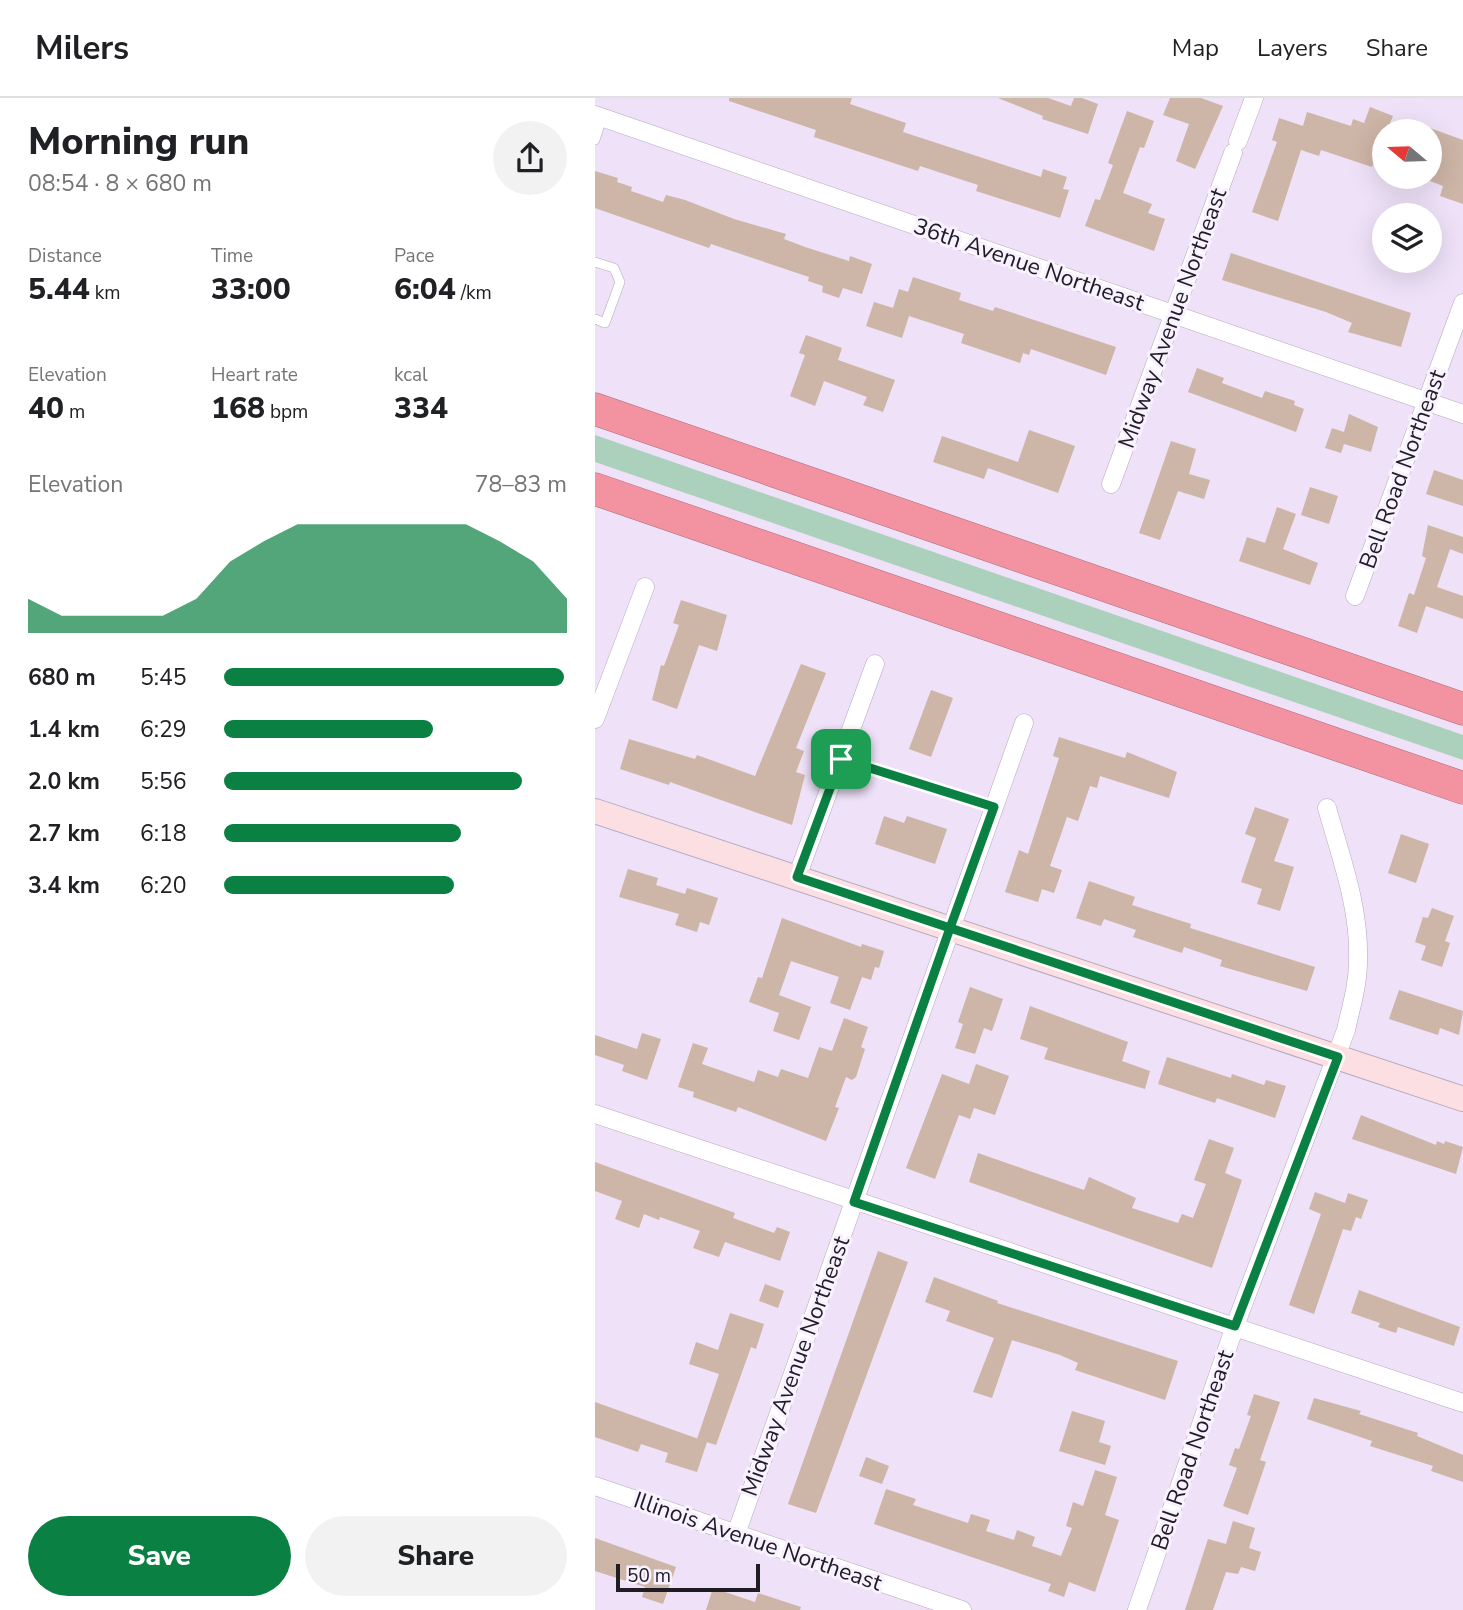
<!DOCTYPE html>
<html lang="en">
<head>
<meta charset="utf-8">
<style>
  :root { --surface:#fff; --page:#f2f2f2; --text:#202124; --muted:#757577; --line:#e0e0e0; --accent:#0b8043 }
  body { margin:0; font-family:"Nunito Sans",sans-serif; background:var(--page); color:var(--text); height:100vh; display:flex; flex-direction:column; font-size:26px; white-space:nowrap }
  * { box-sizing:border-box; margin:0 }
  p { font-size:23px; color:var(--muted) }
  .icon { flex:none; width:38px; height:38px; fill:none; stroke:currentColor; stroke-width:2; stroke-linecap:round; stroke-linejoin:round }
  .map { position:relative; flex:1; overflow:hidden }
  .drawer { display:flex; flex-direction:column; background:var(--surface); width:595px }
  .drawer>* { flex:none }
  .needle { width:46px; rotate:289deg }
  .buttons { position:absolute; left:777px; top:21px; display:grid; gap:14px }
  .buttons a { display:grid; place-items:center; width:70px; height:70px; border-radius:50%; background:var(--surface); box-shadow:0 7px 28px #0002; font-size:35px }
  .scale { position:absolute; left:21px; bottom:18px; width:144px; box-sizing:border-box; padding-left:7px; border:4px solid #201c24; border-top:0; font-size:19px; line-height:24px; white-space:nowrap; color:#201c24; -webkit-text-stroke:5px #f8f1ff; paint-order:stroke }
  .pin { position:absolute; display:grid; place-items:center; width:60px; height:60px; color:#fff; margin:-30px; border-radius:14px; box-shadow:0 4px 10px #0006 }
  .round { display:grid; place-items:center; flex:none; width:74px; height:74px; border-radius:37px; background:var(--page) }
  .summary { display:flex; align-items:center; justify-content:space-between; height:119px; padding:0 28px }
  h1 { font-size:38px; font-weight:800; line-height:52px }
  .figures { display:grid; grid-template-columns:repeat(3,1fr); gap:10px; height:119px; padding:7px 28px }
  .figures div { display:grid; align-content:center }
  .figures b { font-size:30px; font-weight:800 }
  .figures small { font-size:19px; font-weight:400 }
  .figures p { font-size:19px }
  .chart { height:196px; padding:14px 28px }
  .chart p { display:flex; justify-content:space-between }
  .chart svg { width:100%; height:126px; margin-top:7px; fill:var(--accent); opacity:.7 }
  .cta { display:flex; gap:14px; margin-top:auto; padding:14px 28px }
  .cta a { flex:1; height:80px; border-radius:42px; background:var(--accent); color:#fff; font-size:28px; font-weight:800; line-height:80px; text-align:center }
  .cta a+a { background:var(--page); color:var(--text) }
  ul { padding:0 28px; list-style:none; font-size:23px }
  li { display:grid; grid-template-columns:112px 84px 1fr; align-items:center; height:52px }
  li i { height:18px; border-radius:9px; background:var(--accent) }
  header { display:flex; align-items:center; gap:42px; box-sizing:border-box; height:98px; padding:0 35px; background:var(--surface); border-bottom:2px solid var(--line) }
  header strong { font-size:33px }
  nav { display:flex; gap:38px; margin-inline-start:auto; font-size:24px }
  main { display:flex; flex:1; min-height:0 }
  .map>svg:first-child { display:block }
  .green { fill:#abd1bc }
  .building { fill:#cdb5a7 }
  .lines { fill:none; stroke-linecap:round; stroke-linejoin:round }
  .lane-casing { stroke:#b4a8be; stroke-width:10 }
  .street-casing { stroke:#b4a8be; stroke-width:19 }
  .secondary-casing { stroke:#b4a8be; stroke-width:26 }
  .highway-casing { stroke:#a96976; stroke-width:33 }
  .lane { stroke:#fff; stroke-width:9 }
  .street { stroke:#fff; stroke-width:18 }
  .secondary { stroke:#fbdfe3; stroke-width:24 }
  .highway { stroke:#f393a2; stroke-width:32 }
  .route-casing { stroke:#fff; stroke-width:14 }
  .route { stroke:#0b8043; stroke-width:9 }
  .labels { text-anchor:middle; stroke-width:6; stroke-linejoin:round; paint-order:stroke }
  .street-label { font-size:23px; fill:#201c24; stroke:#f8f1ff }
</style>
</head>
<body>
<header>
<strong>Milers</strong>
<nav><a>Map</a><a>Layers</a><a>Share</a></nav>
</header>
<main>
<section class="drawer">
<div class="summary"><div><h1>Morning run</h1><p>08:54 · 8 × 680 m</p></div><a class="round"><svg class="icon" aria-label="share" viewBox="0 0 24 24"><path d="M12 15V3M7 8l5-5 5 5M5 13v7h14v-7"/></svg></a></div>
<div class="figures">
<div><p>Distance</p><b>5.44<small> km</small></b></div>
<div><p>Time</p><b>33:00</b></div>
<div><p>Pace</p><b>6:04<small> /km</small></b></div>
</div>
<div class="figures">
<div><p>Elevation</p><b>40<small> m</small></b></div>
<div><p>Heart rate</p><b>168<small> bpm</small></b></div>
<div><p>kcal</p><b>334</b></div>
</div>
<div class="chart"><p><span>Elevation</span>78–83 m</p>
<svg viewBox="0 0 160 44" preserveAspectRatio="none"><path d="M0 44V32L10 38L20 38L30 38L40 38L50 32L60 19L70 12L80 6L90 6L100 6L110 6L120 6L130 6L140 12L150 19L160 32V44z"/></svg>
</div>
<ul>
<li><b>680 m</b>5:45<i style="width:99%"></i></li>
<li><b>1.4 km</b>6:29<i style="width:61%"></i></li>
<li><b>2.0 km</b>5:56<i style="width:87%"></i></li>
<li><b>2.7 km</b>6:18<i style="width:69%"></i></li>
<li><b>3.4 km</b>6:20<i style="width:67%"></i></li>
</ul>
<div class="cta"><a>Save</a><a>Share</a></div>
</section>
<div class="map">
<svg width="868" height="1512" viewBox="0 0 868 1512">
  <rect width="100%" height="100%" fill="#eee1f8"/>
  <!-- green -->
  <path class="green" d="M0,337L868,637V662L0,364Z"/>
  <!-- building -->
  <path class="building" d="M134,0H257L255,6L311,25L308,34L446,79L448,71L472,79L468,91L474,92L465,120L381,93L383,87L325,68L323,73L219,39L221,32L134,3Z
    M403,0H453L476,8L479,0H487L503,6L493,36L447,21L448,18Z
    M575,0H606L628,8L600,71L581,63L594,26L568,17Z
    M775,9L798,18L777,69L726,52L724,58L706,52L683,123L657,114L682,44L677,42L684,20L708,28L712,14L756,28L758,21L769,25Z
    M532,13L559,23L549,50L545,49L528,95L557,106L553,115L570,121L559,153L490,128L500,101L505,102L518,67L513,65Z
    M835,30L868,42V106L845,98L848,88L835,83Z
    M0,73L23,80L22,84L37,89L36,93L68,104L71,97L90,102L139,121L191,136L189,141L210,149L254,163L255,158L277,166L267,196L248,190L244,200L227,194L228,188L213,183L214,179L116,146L114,150L0,110Z
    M636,155L816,215L806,249L753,234L757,225L731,214L627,182Z
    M318,179L366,195L364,202L398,213L400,209L521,249L511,277L436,251L434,257L428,255L425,265L366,245L369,236L314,218L307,240L271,228L279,204L298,210L304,191L313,194Z
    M211,237L247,250L243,262L300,282L288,314L268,307L272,299L229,283L220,308L195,298L210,257L204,255Z
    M602,270L629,280L627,285L667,300L670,293L700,303L699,307L709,311L701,334L593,294Z
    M754,316L783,329L776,354L749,346L746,355L730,350L737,330L749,334Z
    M434,332L480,348L463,395L393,370L389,381L338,364L347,338L423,364Z
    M576,343L601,351L594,376L615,382L609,401L583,393L565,442L544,435Z
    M839,372L868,382V408L831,396Z
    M715,389L743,398L734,426L706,417Z
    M682,409L701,416L688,451L723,465L715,487L644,463L652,439L670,445Z
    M833,427L868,439V456L855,451L842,489L868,498V521L831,508L822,535L803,528L814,495L819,497L831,460L827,458Z
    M86,502L132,517L122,553L104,547L82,611L57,602L66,567L69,568L84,527L78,525Z
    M206,566L231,575L201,650L209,653L201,674L210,677L197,727L75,684L74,687L25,671L34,641L100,661L102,657L160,678Z
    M336,592L358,600L336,659L314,651Z
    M464,639L530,660L532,654L582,674L574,700L505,678L502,690L495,688L483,723L472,719L455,768L467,772L459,795L447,791L443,804L410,794L424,752L433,756L464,660L458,658Z
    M660,709L694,721L679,763L699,769L685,813L662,806L667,791L646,784L661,740L650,736Z
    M289,718L309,725L312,718L352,731L340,766L280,746Z
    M806,736L834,746L821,785L793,775Z
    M33,771L63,780L61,787L90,796L92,790L123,800L114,827L105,824L102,834L80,827L84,816L24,799Z
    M494,783L540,799L537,807L596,826L595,830L720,869L712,893L625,868L627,862L589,849L587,855L538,839L541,832L509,821L506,828L481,820Z
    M837,810L859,818L850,843L855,845L847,869L826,862L831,848L820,844L828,819L833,820Z
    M187,820L266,849L267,846L289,853L284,870L280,869L276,882L267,879L255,912L235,905L244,879L196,863L184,897L216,909L204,942L178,933L184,915L154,904L163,879L167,880Z
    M375,889L408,901L397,933L389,930L380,956L360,950L368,926L363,924Z
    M804,892L868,913L864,937L845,930L843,937L794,921Z
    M435,908L533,944L527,963L555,973L550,991L449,961L453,950L425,941Z
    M249,920L273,929L266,949L270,951L261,979L257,982L251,979L240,1009L244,1010L231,1043L143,1009L141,1014L98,999L99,994L83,989L98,945L113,950L107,966L159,984L163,972L183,979L186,971L213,980L224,949L237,953Z
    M47,935L66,941L52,982L27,973L29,967L0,957V937L42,951Z
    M572,959L636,980L637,976L669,987L671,982L691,988L680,1020L622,1000L620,1005L563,986Z
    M381,966L414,978L400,1017L379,1010L375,1021L364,1017L340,1081L311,1070L347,976L374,986Z
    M766,1017L841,1047L842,1043L849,1046L850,1043L868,1049L861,1076L757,1041Z
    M614,1041L639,1050L630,1075L647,1082L617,1170L374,1084L383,1055L489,1092L494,1079L541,1100L537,1110L583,1125L587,1116L598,1120L611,1086L599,1082Z
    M0,1064L140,1115L138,1120L179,1135L182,1129L195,1134L185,1163L130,1144L124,1159L98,1150L105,1133L65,1119L64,1122L49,1116L44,1130L20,1121L27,1103L0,1093Z
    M720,1094L750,1105L753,1095L773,1102L766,1121L761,1119L756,1133L748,1131L719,1216L694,1207L726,1116L714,1111Z
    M283,1153L313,1164L221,1415L193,1406Z
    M339,1179L403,1203L402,1205L583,1263L570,1302L480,1272L483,1265L465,1257L417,1242L397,1300L378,1294L399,1240L351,1223L355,1213L330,1204Z
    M170,1186L189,1193L183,1210L164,1203Z
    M764,1192L865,1229L859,1248L803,1229L801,1235L783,1229L785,1225L756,1215Z
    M135,1215L169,1226L161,1251L156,1249L121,1347L102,1341L124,1276L94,1266L101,1244L123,1252Z
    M659,1296L685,1304L665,1362L671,1364L653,1417L628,1408L642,1370L634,1367L640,1350L644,1351L656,1318L652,1317Z
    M719,1300L766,1313L764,1316L823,1335L822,1338L868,1357V1384L836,1373L838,1368L775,1348L777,1343L712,1321Z
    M0,1304L112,1344L102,1374L70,1364L73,1355L46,1346L43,1354L0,1339Z
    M477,1313L510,1323L504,1344L516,1348L510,1367L464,1353Z
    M271,1359L294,1368L287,1386L264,1378Z
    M500,1372L522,1379L510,1417L524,1422L500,1494L474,1484L469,1499L453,1493L456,1486L279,1426L291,1391L321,1401L318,1407L373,1425L376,1416L395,1422L391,1433L419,1442L422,1432L440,1439L437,1448L466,1458L477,1430L471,1428L478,1404L488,1408Z
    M638,1423L660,1430L654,1450L666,1454L660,1473L646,1469L643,1476L631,1474L618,1512H590L613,1441L631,1446Z
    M0,1440L81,1469L68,1506L47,1499L50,1489L0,1473Z
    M118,1490L160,1504L163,1495L206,1509L205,1512H111Z"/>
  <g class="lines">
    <!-- lane casing -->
    <g class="lane-casing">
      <path id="lane" d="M0,42L7,20
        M0,164L19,170L25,184L10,225L0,221
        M246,661L399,709"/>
    </g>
    <!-- street casing -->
    <g class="street-casing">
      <path id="street" d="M0,17L868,316
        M643,43L659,0
        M516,386L638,55
        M760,498L868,205
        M0,621L50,489
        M202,779L280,566
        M0,1016L868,1305
        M0,1388L367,1512
        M141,1436L429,625
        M542,1512L640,1228L751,932C756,909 763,887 763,863C765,810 746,760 732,710"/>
    </g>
    <!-- secondary casing -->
    <g class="secondary-casing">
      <path id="secondary" d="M0,713L868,1001"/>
    </g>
    <!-- highway casing -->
    <g class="highway-casing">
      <path id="highway" d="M0,311L868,611
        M0,391L868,690"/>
    </g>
    <!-- lane -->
    <use href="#lane" class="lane"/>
    <!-- street -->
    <use href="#street" class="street"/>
    <!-- secondary -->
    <use href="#secondary" class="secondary"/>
    <!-- highway -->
    <use href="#highway" class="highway"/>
  </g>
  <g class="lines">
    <!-- route casing -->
    <g class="route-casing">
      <path id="route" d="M246,661L202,779L355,830L259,1104L640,1228L743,959L355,830L399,709L246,661"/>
    </g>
    <!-- route -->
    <use href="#route" class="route"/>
  </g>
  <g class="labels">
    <!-- street labels -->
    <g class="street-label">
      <text transform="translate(434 166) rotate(19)" y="8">36th Avenue Northeast</text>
      <text transform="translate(577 220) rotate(-70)" y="8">Midway Avenue Northeast</text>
      <text transform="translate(807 371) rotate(-70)" y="8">Bell Road Northeast</text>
      <text transform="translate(200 1268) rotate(-70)" y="8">Midway Avenue Northeast</text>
      <text transform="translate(597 1352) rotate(-71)" y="8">Bell Road Northeast</text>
      <text transform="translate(163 1443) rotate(19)" y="8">Illinois Avenue Northeast</text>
    </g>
  </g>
</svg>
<div class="buttons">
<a><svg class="needle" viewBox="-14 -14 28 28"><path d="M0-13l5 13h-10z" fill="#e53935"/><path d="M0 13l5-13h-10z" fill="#757577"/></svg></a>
<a><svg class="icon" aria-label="layers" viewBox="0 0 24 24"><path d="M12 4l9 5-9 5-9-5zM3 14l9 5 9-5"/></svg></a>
</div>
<div class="scale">50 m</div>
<div class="pin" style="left:246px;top:661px;background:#1e9e55"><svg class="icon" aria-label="arrive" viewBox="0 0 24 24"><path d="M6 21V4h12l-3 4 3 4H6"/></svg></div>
</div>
</main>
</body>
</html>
